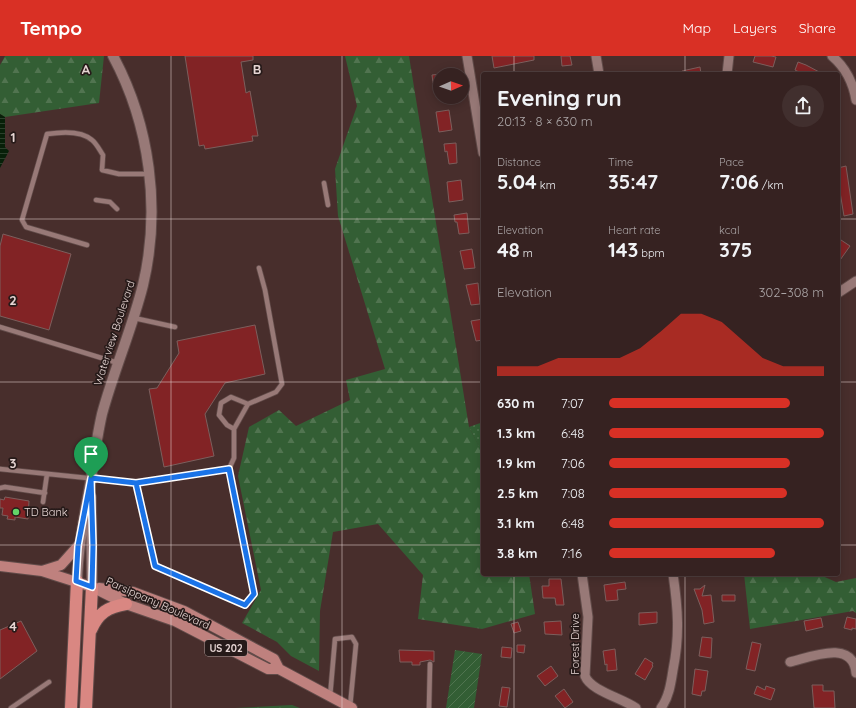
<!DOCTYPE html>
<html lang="en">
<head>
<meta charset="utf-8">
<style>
  :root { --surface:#362221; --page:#412f2e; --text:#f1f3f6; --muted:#aaa4a5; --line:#503f3f; --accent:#d93025 }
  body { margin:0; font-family:Quicksand,sans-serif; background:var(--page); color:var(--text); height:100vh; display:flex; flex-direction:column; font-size:15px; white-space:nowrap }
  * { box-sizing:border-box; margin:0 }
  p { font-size:13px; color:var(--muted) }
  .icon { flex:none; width:22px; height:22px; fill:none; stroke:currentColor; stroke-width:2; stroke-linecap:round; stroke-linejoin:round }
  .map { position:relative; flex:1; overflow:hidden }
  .side { position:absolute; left:481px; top:16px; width:359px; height:504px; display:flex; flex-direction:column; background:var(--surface); border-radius:4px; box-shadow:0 2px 10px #0003,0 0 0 1px var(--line) }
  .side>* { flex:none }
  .needle { width:26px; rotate:88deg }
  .buttons { position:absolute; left:433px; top:12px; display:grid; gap:8px }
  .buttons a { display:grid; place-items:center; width:36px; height:36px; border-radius:50%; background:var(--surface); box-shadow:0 2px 10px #0003,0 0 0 1px var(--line); font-size:20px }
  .pin { position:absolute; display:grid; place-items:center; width:34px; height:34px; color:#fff; margin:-41px -17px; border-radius:50% 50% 50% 0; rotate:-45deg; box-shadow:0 0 4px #0007 }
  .pin .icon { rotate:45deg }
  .round { display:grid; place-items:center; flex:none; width:42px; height:42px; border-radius:21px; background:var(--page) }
  .head { display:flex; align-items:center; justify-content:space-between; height:68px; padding:0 16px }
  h1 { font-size:22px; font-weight:800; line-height:30px }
  .metrics { display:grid; grid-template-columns:repeat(3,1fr); gap:6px; height:68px; padding:4px 16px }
  .metrics div { display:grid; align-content:center }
  .metrics b { font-size:20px; font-weight:800 }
  .metrics small { font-size:11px; font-weight:400 }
  .metrics p { font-size:11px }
  .chart { height:112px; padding:8px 16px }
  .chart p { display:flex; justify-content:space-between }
  .chart svg { width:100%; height:72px; margin-top:4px; fill:var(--accent); opacity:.7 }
  ul { padding:0 16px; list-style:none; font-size:13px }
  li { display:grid; grid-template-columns:64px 48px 1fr; align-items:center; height:30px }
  li i { height:10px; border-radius:5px; background:var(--accent) }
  header { display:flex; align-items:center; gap:24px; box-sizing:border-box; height:56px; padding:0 20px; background:var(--accent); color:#fff }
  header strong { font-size:19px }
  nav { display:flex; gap:22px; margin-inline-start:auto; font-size:14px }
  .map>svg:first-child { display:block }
  .grass { fill:url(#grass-dots) }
  .forest { fill:url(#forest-firs) }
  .garden { fill:url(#garden-furrows) }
  .water { fill:url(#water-rules) }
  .building { fill:#822325; stroke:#7c5f5d }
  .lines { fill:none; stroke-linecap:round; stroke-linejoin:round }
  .service-casing { stroke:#614b49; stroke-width:6 }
  .minor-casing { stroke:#614b49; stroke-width:11 }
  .tertiary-casing { stroke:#614b49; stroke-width:12 }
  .primary-casing { stroke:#614b49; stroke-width:12 }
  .motorway-casing { stroke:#614b49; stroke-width:14 }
  .service { stroke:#987977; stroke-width:4.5 }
  .minor { stroke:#987977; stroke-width:9 }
  .tertiary { stroke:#987977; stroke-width:10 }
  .primary { stroke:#bf817e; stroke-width:10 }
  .motorway { stroke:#d98782; stroke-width:12 }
  .route-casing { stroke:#fff; stroke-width:8 }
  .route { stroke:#1a73e8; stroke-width:5 }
  .grid { fill:none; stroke:#e6d5d3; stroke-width:1; stroke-opacity:0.55 }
  .poi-dot { fill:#63d468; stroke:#261a19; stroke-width:1.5 }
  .labels { text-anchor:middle; stroke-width:3.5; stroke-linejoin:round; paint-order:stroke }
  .shield { fill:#261a19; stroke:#ac9d9b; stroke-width:1 }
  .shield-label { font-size:10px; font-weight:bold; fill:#e6d5d3 }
  .street-label { font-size:11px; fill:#e6d5d3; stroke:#261a19 }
  .poi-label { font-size:11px; fill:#e6d5d3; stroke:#261a19; text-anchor:start }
  .grid-label { font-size:13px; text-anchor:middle; font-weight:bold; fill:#e6d5d3; stroke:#261a19; stroke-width:3.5; stroke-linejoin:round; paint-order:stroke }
</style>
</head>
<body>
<header>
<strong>Tempo</strong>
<nav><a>Map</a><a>Layers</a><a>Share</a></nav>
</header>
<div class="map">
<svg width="856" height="652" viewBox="0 0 856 652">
  <defs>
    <pattern id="grass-dots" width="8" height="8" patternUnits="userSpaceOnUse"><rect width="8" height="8" fill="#335e34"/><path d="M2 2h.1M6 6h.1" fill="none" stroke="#517450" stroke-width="1.8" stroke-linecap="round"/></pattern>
    <pattern id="forest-firs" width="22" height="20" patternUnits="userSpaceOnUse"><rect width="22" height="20" fill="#335e34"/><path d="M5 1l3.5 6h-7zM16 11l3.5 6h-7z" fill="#517450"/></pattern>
    <pattern id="garden-furrows" width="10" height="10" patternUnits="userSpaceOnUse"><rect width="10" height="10" fill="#335e34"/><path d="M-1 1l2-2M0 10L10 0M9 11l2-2" fill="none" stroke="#517450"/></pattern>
    <pattern id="water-rules" width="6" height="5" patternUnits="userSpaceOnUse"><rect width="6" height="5" fill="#082009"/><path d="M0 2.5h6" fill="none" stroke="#2c402c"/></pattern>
  </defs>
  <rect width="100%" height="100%" fill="#482e2c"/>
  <!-- grass -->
  <path class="grass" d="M483,366V399L469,371Z"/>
  <!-- forest -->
  <path class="forest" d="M5,0H104L99,47L5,61L0,58V9Z
    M345,0H409L469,371L483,398V518H529L535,558L482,573L418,563L423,519L378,468L333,476L320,555L319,615L291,600L277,586L242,567L261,534L238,420L249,371L279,354L296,370L350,344L346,324L385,313L338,160L335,113L357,50Z
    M744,518H818L836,526L856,522V557L853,555L750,573Z
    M292,649L300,652H235Z"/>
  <!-- garden -->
  <path class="garden" d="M455,594L482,598L474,652H446Z"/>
  <!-- water -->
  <path class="water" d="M0,58L5,61V91L9,95L0,112Z"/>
  <!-- building -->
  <path class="building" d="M185,0H253V4L241,6L246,37L250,35L258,80H252L253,85L205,93L204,89L199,90Z
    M492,0H534V4L494,12Z
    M561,0H570L572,9L562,10Z
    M755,0H771L776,1L773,11L753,6Z
    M798,6L806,9L823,18H803L795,14Z
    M700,11L701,18H682V15Z
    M440,18V26L433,27L432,19Z
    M449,54L452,74L439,76L436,56Z
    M456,87L457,107L449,108L447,95L445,96L444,88Z
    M846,110L853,158L844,160L838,124V112Z
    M461,124L463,144L449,146L447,126Z
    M467,157L469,177L459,178L457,166H455L454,159Z
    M3,178L71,198L49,274L0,260V190Z
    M838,182L850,190L838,207Z
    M472,193L475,212L464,213L460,195Z
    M478,227L480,248L471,249L466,229Z
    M483,263V284L476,285L471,265Z
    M255,269L265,318L225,327L205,358L214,400L164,411L149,333L157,332L179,297L177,285Z
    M5,441L29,445L28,463L15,461V464L7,463L8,460L2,459L3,452H0V443L4,444Z
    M549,523H561L564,549H556L555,542H543L542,530H549Z
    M625,526L626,533L617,534L618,544L606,545L604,529Z
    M705,529L702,540L711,539L714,566L704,568L702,554L694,533H700Z
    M722,539H735V545H722Z
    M657,556V567L639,569V557Z
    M847,561L856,563V573L852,572V574L844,572Z
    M821,562L823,571L806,575L804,565Z
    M21,565L37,595L0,623V574Z
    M561,565L562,579L545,578L544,566Z
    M518,566L521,575L514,577L511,568Z
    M702,581L712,582L711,602L699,600Z
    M752,586L761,588L755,615L746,613Z
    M517,589H525L524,597L517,596Z
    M502,591L512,592L511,602L501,601Z
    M615,593L617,614L607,615V608L605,609L603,595Z
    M399,594L434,595V606L430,604L420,606V609H412V606H400Z
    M645,602L653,607L652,609L653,610L645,624L635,618Z
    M551,610L558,620L545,630L537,620Z
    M695,613L708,615L705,635H702L701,640L692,638Z
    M812,629H823V635H834L835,652H814Z
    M757,630L765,634L766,630L775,633L771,644L754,638Z
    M502,631L510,632L507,651L499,650Z
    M564,633L573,646L565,652L555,640Z"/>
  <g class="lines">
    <!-- service casing -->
    <g class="service-casing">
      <path id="service" d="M324,127L328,149
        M96,144L110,146L117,153
        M87,189L26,171L22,164L47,78C60,76 81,74 92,84C97,88 100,95 103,99L102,114L119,118H149
        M134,262L175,271
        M0,271L118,307
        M234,373L227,369L219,359L221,347L231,341L248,348
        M0,413L136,427L229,413L254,538L245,549L155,510L136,427
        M229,413L234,402V373L248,348L276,336L282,328L265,234L259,212
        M0,432L5,431L45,437
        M43,446L47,418
        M330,641L335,583L352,581L356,588L350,651
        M11,652L49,626
        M429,652L430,608"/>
    </g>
    <!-- minor casing -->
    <g class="minor-casing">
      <path id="minor" d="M467,0L483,97
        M596,0L599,18
        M832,0C846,12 853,26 856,44
        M727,18L729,0
        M838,237L856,225
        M582,518L588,561L585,620C591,635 622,642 636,652
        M790,606C811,601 853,583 856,617
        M661,652C669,641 671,627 673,614C680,579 678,553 673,518"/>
    </g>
    <!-- tertiary casing -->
    <g class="tertiary-casing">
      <path id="tertiary" d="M91,441L92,531
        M77,525C78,490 85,458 91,423C94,402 97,380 102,358C114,314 132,273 143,229C161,153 150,69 113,0"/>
    </g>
    <!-- primary casing -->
    <g class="primary-casing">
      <path id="primary" d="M0,510L42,515L92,531L126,548L175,565L268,613H279L352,652
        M42,515L61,509L78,490
        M99,532L133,536L184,555L274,603L279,613"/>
    </g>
    <!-- motorway casing -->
    <g class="motorway-casing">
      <path id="motorway" d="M91,574C98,557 108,551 126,548
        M71,652L77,525
        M86,652L92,531"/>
    </g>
    <!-- service -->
    <use href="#service" class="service"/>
    <!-- minor -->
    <use href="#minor" class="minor"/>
    <!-- tertiary -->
    <use href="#tertiary" class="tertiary"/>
    <!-- primary -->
    <use href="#primary" class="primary"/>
    <!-- motorway -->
    <use href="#motorway" class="motorway"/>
  </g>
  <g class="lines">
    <!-- route casing -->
    <g class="route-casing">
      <path id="route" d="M91,422L78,490L76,525L92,531L93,490L91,422L136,427L229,413L254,538L245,549L155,510L136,427L91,422"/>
    </g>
    <!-- route -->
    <use href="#route" class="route"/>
  </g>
  <!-- grid -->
  <path class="grid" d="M171,0V652M342,0V652M514,0V18M685,0V18M0,163H483M838,163H856M0,326H483M838,326H856M0,489H483M838,489H856M514,518V652M685,518V652"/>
  <!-- markers -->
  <circle class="poi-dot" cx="16" cy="456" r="4"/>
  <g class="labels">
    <!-- shield labels -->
    <rect class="shield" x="205" y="584" width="42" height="16" rx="3"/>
    <g class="shield-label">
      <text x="226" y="596">US 202</text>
    </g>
    <!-- street labels -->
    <g class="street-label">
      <text transform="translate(114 277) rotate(-72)" y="4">Waterview Boulevard</text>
      <text transform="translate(158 547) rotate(24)" y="4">Parsippany Boulevard</text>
      <text transform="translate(575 588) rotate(-90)" y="4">Forest Drive</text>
    </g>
    <!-- poi labels -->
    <g class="poi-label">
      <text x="24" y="460">TD Bank</text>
    </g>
  </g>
  <g class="grid-label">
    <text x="86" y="18">A</text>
    <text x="257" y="18">B</text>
    <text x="13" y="86">1</text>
    <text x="13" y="249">2</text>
    <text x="13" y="412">3</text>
    <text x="13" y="575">4</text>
  </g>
</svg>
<div class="buttons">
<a><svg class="needle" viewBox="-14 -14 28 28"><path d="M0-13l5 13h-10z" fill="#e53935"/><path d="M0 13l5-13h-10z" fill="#aaa4a5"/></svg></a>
</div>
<div class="pin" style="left:91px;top:422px;background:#1e9e55"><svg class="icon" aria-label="arrive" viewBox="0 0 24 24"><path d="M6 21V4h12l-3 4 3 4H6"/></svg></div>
<section class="side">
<div class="head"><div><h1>Evening run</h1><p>20:13 · 8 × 630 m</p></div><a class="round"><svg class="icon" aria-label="share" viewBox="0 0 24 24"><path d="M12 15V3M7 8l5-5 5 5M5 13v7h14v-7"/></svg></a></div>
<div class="metrics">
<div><p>Distance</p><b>5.04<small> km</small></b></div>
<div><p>Time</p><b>35:47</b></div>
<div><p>Pace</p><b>7:06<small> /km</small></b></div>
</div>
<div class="metrics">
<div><p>Elevation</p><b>48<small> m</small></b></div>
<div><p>Heart rate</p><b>143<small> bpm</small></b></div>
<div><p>kcal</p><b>375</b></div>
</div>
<div class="chart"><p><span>Elevation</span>302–308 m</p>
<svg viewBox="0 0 160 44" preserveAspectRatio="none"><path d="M0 44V38L10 38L20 38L30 33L40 33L50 33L60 33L70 27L80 17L90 6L100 6L110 11L120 22L130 33L140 38L150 38L160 38V44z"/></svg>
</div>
<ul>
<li><b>630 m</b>7:07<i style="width:84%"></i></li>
<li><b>1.3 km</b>6:48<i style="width:100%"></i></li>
<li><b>1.9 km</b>7:06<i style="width:84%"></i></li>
<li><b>2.5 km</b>7:08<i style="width:83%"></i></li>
<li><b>3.1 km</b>6:48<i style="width:100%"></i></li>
<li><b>3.8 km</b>7:16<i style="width:77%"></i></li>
</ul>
</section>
</div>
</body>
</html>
